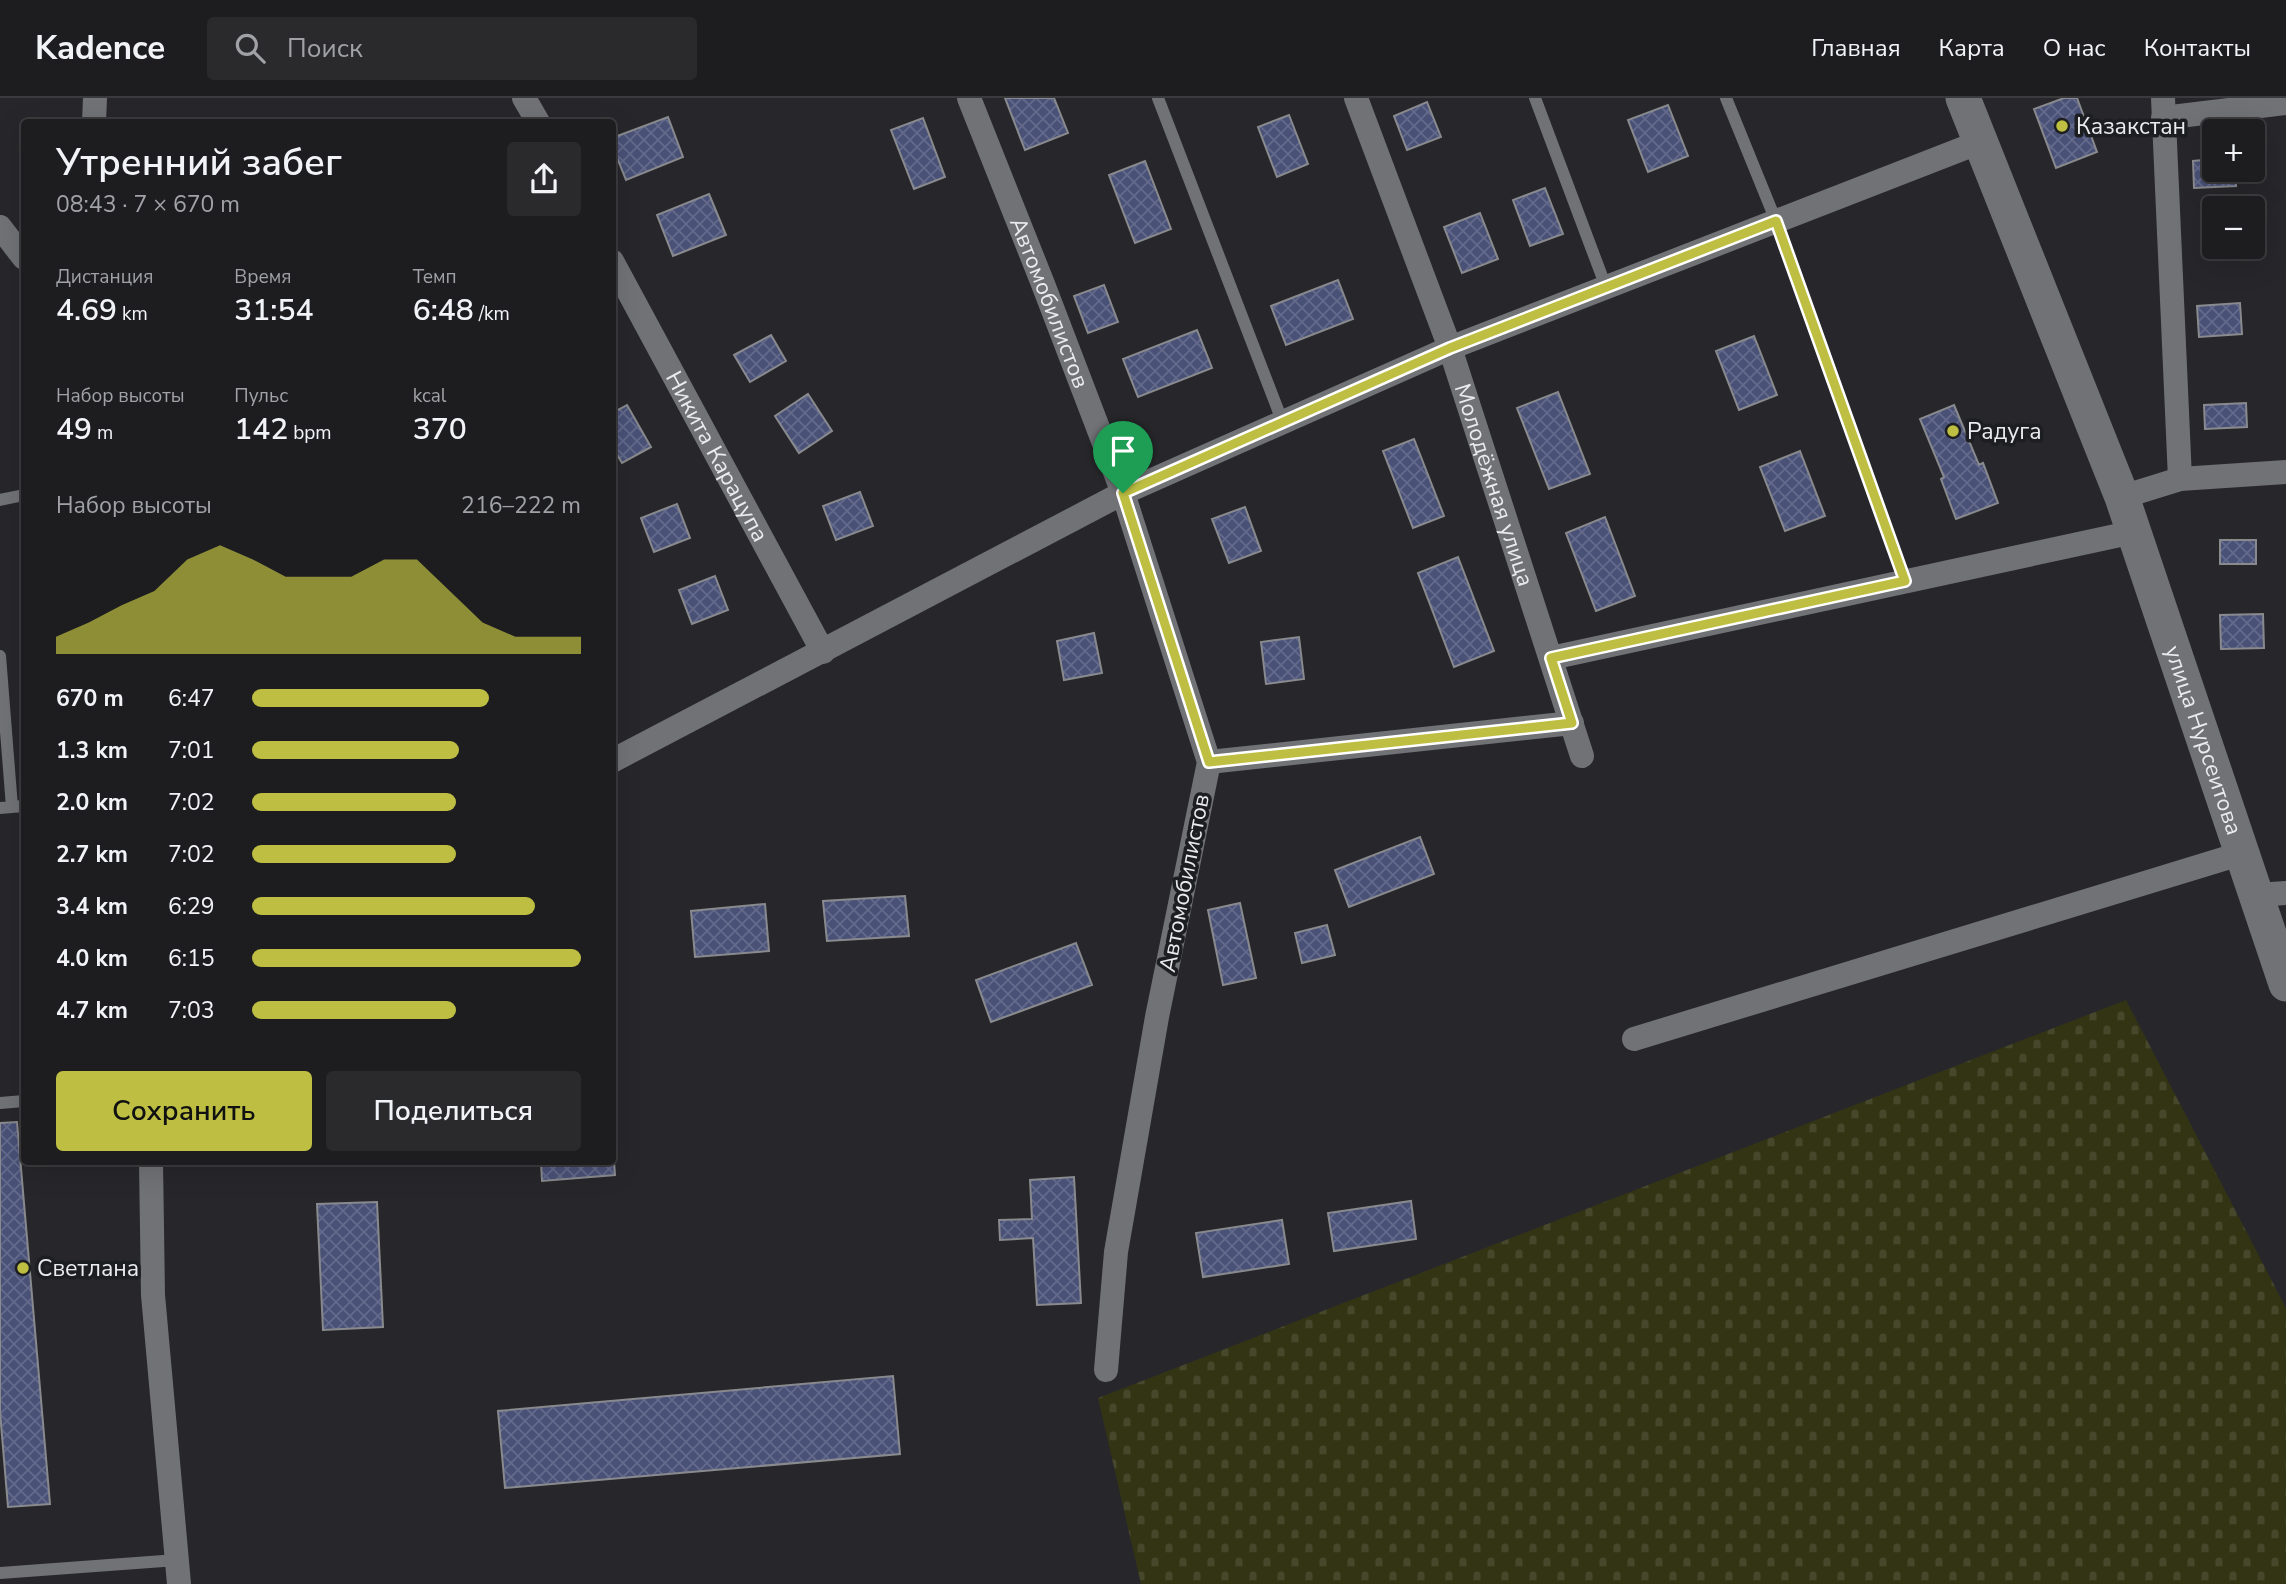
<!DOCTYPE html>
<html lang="ru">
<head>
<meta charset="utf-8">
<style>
  :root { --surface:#1d1d20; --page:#2a2a2d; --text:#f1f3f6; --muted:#a0a2a5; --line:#3b3b3e; --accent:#bebf42 }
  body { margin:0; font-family:"Nunito Sans",sans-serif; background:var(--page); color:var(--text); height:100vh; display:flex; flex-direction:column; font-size:26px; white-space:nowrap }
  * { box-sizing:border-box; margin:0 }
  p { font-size:23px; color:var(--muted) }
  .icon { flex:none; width:38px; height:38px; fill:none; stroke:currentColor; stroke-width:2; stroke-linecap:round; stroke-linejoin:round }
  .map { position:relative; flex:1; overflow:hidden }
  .side { position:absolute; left:21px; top:21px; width:595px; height:1046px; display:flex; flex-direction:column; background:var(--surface); border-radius:7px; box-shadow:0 7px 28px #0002,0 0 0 2px var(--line) }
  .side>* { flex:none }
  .fabs { position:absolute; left:2202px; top:21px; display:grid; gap:14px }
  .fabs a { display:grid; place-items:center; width:63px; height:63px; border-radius:7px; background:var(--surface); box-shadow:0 7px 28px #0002,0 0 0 2px var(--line); font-size:35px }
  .pin { position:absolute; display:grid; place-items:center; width:60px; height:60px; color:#fff; margin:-72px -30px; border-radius:50% 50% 50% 0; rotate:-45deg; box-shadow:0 0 7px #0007 }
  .pin .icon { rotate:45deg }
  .round { display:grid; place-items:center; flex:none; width:74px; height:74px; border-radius:7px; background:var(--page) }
  .overview { display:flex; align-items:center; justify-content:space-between; height:119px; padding:0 35px }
  h1 { font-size:38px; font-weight:600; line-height:52px }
  .stats { display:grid; grid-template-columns:repeat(3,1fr); gap:10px; height:119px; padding:7px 35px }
  .stats div { display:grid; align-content:center }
  .stats b { font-size:30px; font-weight:600 }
  .stats small { font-size:19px; font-weight:400 }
  .stats p { font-size:19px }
  .chart { height:196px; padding:14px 35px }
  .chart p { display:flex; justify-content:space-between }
  .chart svg { width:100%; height:126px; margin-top:7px; fill:var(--accent); opacity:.7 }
  .button { display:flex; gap:14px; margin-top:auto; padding:14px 35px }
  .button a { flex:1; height:80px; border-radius:7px; background:var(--accent); color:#111; font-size:28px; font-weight:600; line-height:80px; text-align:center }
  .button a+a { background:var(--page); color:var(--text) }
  ul { padding:0 35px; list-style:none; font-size:23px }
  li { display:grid; grid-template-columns:112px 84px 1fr; align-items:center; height:52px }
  li i { height:18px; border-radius:9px; background:var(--accent) }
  header { display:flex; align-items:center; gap:42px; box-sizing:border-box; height:98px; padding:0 35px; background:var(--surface); border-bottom:2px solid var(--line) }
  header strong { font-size:33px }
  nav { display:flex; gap:38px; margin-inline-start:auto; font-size:24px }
  .search { width:490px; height:63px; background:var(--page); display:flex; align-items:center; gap:18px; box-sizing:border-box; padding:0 24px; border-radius:7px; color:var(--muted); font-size:26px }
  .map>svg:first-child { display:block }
  .cemetery { fill:url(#cemetery-stones) }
  .building { fill:url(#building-cross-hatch); stroke:#898a8e; stroke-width:2 }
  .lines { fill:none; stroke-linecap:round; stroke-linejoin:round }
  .service { stroke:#717276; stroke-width:12 }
  .minor { stroke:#717276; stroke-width:24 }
  .secondary { stroke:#717276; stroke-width:35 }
  .route-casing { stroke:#fff; stroke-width:14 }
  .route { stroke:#bebf42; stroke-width:9 }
  .poi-dot { fill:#bebf42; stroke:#1d1e21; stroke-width:2.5 }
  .labels { text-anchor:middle; stroke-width:7; stroke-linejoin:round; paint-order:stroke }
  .poi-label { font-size:23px; fill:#ebebee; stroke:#1d1e21; text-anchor:start }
  .street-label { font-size:23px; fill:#ebebee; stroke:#1d1e21 }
</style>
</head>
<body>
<header>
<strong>Kadence</strong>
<div class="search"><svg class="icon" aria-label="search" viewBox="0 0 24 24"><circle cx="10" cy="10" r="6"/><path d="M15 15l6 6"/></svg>Поиск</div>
<nav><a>Главная</a><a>Карта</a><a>О нас</a><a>Контакты</a></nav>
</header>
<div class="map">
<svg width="2286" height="1486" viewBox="0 0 2286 1486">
  <defs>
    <pattern id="cemetery-stones" width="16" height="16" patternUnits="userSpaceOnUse" patternTransform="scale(1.75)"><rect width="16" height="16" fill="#333414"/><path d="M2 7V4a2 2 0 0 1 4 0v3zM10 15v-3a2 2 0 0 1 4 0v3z" fill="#47482b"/></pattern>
    <pattern id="building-cross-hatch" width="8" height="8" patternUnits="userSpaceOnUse" patternTransform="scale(1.75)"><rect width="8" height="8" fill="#495177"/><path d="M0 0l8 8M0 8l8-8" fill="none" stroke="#636a8b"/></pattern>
  </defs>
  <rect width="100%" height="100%" fill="#27272b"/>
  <!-- cemetery -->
  <path class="cemetery" d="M2126,902L2286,1210V1486H1141L1098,1300Z"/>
  <!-- building -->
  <path class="building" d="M1005,0H1054L1068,35L1025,52Z
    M2064,0H2077L2097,54L2056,70L2034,11Z
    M1427,4L1441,39L1407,52L1394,18Z
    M1668,7L1688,58L1648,74L1628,22Z
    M1289,17L1308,66L1277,79L1258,29Z
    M668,19L683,59L626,82L612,47V40Z
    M923,20L945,79L914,91L891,32Z
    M2214,61V72H2235L2236,88L2194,90L2193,63Z
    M1145,63L1171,131L1135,145L1109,77Z
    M1545,90L1563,136L1530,148L1513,102Z
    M709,96L726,137L673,158L657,117Z
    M1480,115L1498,161L1462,175L1444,129Z
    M1338,182L1353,221L1286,247L1271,208Z
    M1104,187L1118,224L1088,235L1074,198Z
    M2240,205L2242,236L2199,239L2197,208Z
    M1197,232L1212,270L1138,299L1123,261Z
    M771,237L786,263L750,284L734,257Z
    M1754,238L1777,297L1739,312L1716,253Z
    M1558,294L1590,376L1549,391L1517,310Z
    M808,296L832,333L799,355L775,318Z
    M2246,305L2247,329L2205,331L2204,307Z
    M627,307L651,349L622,365L612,348V315Z
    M1954,307L1979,367L1983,365L1998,405L1956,421L1941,381L1944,379L1920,321Z
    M1414,341L1444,418L1413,430L1383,353Z
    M1800,353L1825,418L1785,433L1760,369Z
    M860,394L873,428L836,442L823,408Z
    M677,406L690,440L654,454L641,420Z
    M1245,409L1261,453L1229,465L1212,421Z
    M1605,419L1635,498L1596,513L1566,435Z
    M2220,442H2256V466H2220Z
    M1458,459L1494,553L1454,569L1418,475Z
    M715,478L728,512L692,526L679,492Z
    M2263,516L2264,550L2221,551L2220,517Z
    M1094,535L1102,575L1064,582L1057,543Z
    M1299,539L1304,581L1266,586L1261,544Z
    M1420,739L1434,776L1349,809L1335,772Z
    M905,798L909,838L827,843L823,803Z
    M1240,805L1256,880L1223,887L1208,812Z
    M765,806L769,853L695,859L691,813Z
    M1327,827L1335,857L1302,865L1295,835Z
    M1076,845L1092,887L991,924L976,882Z
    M17,1024L50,1406L8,1409L0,1314V1025Z
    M541,1064H614L615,1077L542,1083Z
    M1074,1079L1081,1205L1037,1207L1033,1140L1000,1142L999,1122L1032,1121L1030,1082Z
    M1411,1103L1416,1141L1334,1153L1328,1115Z
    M377,1104L383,1229L323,1232L317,1106Z
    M1282,1122L1289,1166L1203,1179L1196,1135Z
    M893,1278L900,1356L505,1390L498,1313Z"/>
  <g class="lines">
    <!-- service -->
    <path class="service" d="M1158,0L1283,325
      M1535,0L1606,189
      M1726,0L1776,123L1905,483
      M0,402L24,397
      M0,558L12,709
      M0,710L24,708
      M0,1005L24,1003
      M0,1475L177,1462"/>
    <!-- minor -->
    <g class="minor">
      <path d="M524,0L538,24"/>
      <path id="s1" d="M969,0L1043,186L1123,395L1209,664L1157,919L1116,1154L1106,1272"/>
      <path id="s2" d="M1356,0L1450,250L1582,658"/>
      <path d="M2163,20L2286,5"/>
      <path d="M94,24L95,0"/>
      <path d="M0,129L24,160"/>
      <path id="s3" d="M612,163L823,554"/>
      <path d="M2180,381L2286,374"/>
      <path d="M2122,399L2180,381L2163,0"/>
      <path d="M1551,560L2134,434"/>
      <path d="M612,663L1123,395L1450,250L1980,44"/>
      <path d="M1209,664L1572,625"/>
      <path d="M2257,797L2286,795"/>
      <path d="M1634,941L2243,755"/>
      <path d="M151,1064L153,1197L179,1486"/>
    </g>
    <!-- secondary -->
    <path class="secondary" id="s4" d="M1963,0L2122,399L2286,886"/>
  </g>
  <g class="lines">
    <!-- route casing -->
    <g class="route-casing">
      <path id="route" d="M1776,123L1905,483L1551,560L1572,625L1209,664L1123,395L1450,250Z"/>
    </g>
    <!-- route -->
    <use href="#route" class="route"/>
  </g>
  <!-- markers -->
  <g class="poi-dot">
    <circle cx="2062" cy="28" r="7"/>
    <circle cx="1953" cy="333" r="7"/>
    <circle cx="23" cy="1170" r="7"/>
  </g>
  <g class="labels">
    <!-- poi labels -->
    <g class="poi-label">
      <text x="2076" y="36">Казакстан</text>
      <text x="1967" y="341">Радуга</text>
      <text x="37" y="1178">Светлана</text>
    </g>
    <!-- street labels -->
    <g class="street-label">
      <text dy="8" stroke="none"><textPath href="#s1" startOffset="220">Автомобилистов</textPath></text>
      <text dy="8" stroke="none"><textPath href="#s3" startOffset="222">Никита Карацупа</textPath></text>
      <text dy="8" stroke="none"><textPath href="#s2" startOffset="411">Молодёжная улица</textPath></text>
      <text dy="8" stroke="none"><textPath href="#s4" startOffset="686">улица Нурсеитова</textPath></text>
      <text transform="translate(1184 785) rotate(-79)" y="8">Автомобилистов</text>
    </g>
  </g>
</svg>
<div class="fabs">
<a>+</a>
<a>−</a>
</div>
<div class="pin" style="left:1123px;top:395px;background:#1e9e55"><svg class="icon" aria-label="arrive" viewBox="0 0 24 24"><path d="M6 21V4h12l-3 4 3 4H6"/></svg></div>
<section class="side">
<div class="overview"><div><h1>Утренний забег</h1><p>08:43 · 7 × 670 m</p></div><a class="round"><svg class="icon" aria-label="share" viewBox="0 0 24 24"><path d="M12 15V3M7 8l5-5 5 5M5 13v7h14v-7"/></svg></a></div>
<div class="stats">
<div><p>Дистанция</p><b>4.69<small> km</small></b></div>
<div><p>Время</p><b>31:54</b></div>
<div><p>Темп</p><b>6:48<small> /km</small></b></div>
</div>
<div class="stats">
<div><p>Набор высоты</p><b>49<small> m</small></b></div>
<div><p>Пульс</p><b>142<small> bpm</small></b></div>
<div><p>kcal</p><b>370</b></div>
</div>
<div class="chart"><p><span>Набор высоты</span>216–222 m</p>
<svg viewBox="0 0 160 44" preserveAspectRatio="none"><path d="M0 44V38L10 33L20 27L30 22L40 11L50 6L60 11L70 17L80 17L90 17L100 11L110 11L120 22L130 33L140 38L150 38L160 38V44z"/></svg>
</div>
<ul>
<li><b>670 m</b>6:47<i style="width:72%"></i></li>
<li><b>1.3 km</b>7:01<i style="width:63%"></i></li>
<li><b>2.0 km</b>7:02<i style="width:62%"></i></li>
<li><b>2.7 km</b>7:02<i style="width:62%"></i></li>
<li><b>3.4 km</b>6:29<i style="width:86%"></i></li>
<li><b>4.0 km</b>6:15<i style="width:100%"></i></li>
<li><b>4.7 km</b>7:03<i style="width:62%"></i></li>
</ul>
<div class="button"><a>Сохранить</a><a>Поделиться</a></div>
</section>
</div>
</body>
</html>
